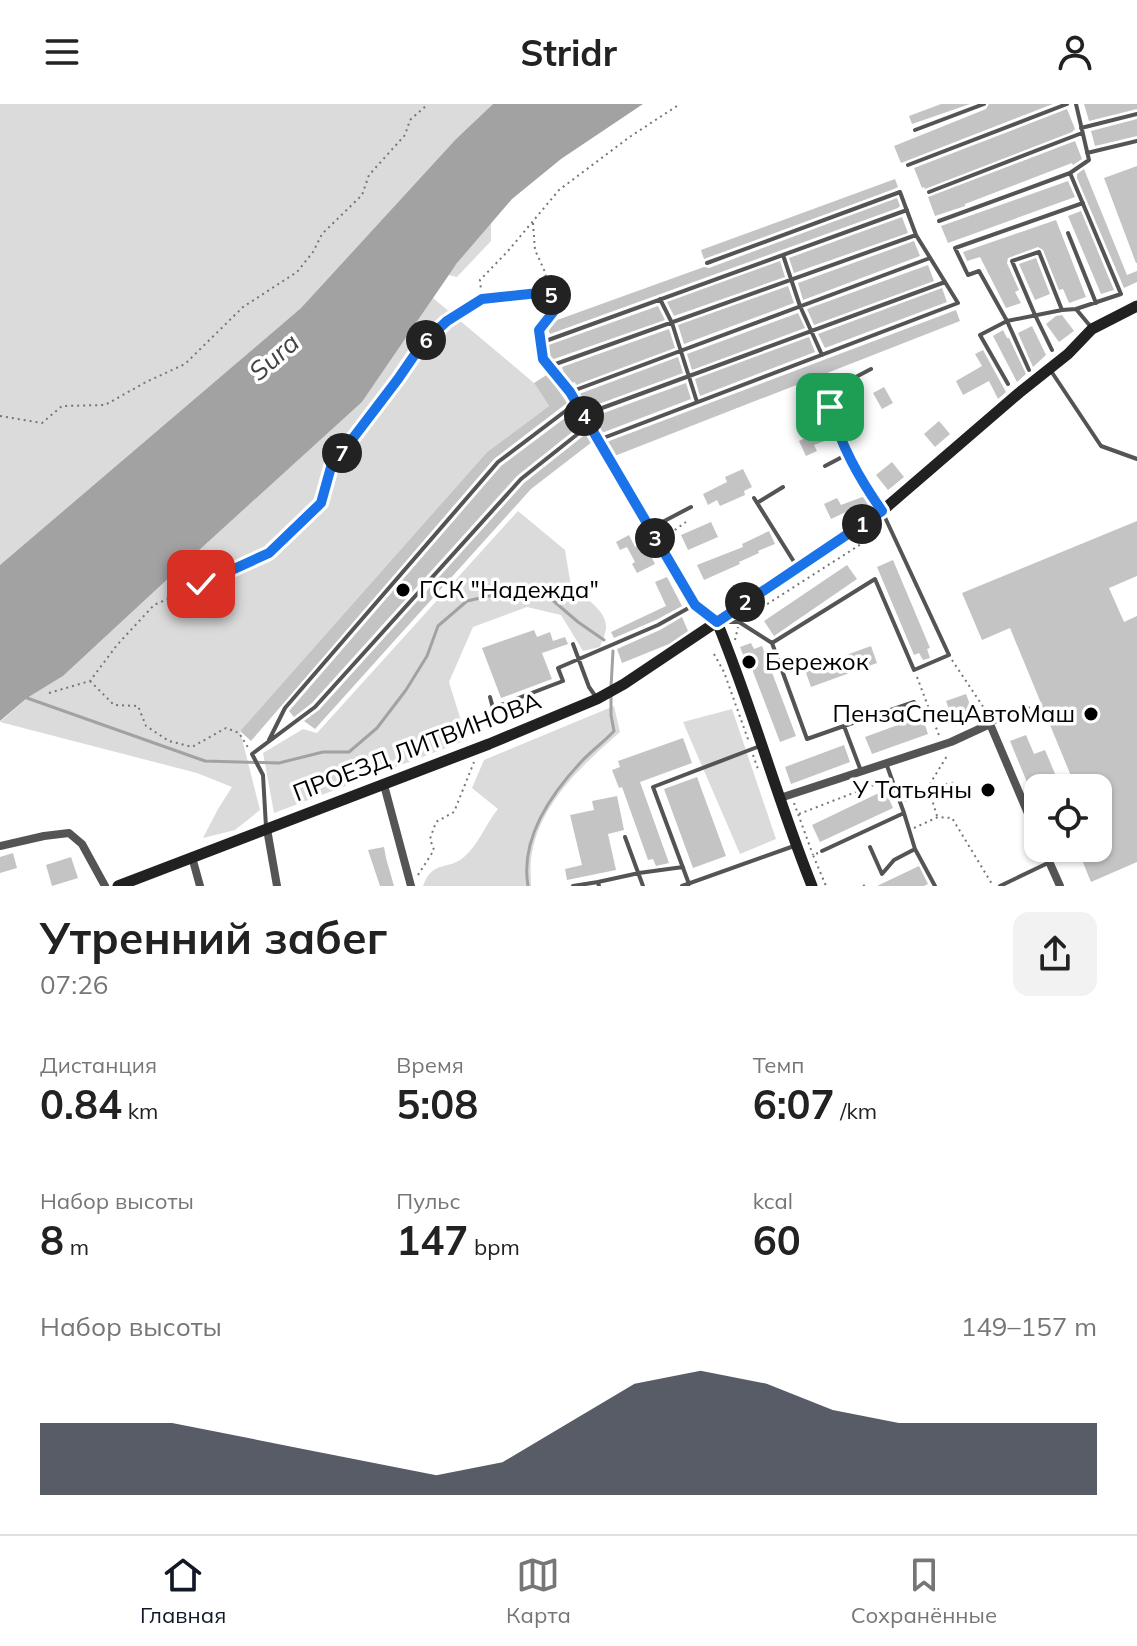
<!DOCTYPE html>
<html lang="ru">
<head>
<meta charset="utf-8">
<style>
  :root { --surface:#fff; --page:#f2f2f2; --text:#222; --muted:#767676; --line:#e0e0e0; --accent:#111827 }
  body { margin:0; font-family:Mulish,sans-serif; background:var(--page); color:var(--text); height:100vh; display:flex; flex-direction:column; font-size:30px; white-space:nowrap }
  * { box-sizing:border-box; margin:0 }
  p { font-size:26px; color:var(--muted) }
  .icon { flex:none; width:44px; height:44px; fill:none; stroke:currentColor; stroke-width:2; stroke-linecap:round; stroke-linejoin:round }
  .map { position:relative; height:782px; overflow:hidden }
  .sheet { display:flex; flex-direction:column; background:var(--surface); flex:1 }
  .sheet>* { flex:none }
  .controls { position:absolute; left:1024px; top:670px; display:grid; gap:16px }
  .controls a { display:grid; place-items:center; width:88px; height:88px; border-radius:16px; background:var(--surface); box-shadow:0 2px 6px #0004; font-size:40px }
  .pin { position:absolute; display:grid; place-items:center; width:68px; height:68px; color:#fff; margin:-34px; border-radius:16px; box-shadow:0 4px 12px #0006 }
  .km { position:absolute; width:40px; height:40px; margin:-20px; border-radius:50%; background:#222; color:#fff; font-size:22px; line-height:40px; text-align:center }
  .round { display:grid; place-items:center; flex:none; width:84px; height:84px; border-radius:16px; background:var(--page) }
  .overview { display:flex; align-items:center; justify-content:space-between; height:136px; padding:0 40px }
  h1 { font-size:44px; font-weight:700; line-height:60px }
  .stats { display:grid; grid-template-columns:repeat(3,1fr); gap:12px; height:136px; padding:8px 40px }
  .stats div { display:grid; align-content:center }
  .stats b { font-size:40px; font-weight:700 }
  .stats small { font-size:22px; font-weight:400 }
  .stats p { font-size:22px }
  .chart { height:224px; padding:16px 40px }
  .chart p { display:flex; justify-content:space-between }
  .chart svg { width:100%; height:144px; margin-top:8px; fill:var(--accent); opacity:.7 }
  header { display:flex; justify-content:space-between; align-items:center; height:104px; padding:0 40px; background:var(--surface); font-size:36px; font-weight:700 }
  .dock { display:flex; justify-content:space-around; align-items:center; height:112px; border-top:2px solid var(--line); background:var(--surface); font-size:22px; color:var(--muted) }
  .dock a { display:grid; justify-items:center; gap:4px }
  .dock .active { color:var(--accent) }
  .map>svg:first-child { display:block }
  .green { fill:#dbdbdb }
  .water { fill:#a2a2a2 }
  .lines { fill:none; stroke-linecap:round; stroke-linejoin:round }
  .stream { stroke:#a2a2a2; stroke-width:3 }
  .building { fill:#c4c4c4 }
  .path { stroke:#767676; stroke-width:2; stroke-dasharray:2 4; stroke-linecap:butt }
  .lane { stroke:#545454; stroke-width:4 }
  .street { stroke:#545454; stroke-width:8 }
  .secondary { stroke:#212121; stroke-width:11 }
  .route-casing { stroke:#fff; stroke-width:16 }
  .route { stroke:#1a73e8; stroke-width:10 }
  .poi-dot { fill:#000; stroke:#fff; stroke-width:3 }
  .labels { text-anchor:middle; stroke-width:7; stroke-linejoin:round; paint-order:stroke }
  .poi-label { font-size:24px; fill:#000; stroke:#fff; text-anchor:start }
  .street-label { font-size:24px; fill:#000; stroke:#fff }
  .water-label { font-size:26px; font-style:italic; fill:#434343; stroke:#fff }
</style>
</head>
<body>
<header><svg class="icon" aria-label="menu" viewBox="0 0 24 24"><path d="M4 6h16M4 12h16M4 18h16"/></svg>Stridr<svg class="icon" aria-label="person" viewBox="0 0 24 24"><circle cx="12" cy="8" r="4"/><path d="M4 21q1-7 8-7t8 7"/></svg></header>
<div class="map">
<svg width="1137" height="782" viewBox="0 0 1137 782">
  <rect width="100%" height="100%" fill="#fff"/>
  <!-- green -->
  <path class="green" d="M0,0H493L456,35L301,204L0,461Z
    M491,118V137L457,173L448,171L457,159Z
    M433,194L534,279L549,302L487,348L240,627L260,706L235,726L203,734L218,705L232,683L197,669L0,618L27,594L63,572L186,458L362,298Z
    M518,407L565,446L571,482C582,492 607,506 606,523C606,529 602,537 600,543L583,547L561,511L527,503L473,523L449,578L467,636L274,709L263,649L303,625L317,629Z
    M614,602L620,628C581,662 537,702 531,756C530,765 531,774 531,782H423C433,755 448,767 464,753C479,740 485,721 498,705L472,684L484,656Z
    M732,605L776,735L740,750L683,618Z"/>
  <!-- water -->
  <path class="water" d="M493,0H643L561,55L512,95L457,159L362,298L186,458L63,572L27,594L0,617V461L301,204L456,35Z"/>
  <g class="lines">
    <!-- stream -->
    <path class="stream" d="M611,583L613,547
      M27,594L205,657L279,659L323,648H349L377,624L406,586L427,552L438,522L467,497L502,489L550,494L578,518L604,536
      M528,782C520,735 551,690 581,658C591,647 604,638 614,627L611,611V591"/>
  </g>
  <!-- building -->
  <path class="building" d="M941,0H970L912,20L909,12Z
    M989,0H1053L901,59L894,42L986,5Z
    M1084,0H1137V5L1089,17Z
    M1067,5L1075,25L1072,28L925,85L924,83L922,84L914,64Z
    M1137,15V32L1095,42L1091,27Z
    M1075,37L1082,55L1073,61L1072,59L965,100V102L935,112L928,93Z
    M1137,62V159H1136L1104,74Z
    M1084,65L1127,171L1137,167V178L1124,184L1077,74V70Z
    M895,75L898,83L894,85L704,155L701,146Z
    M1068,77L1075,93L948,139L941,122Z
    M897,94L900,102L898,104L550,230L546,220L704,163L709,164Z
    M1081,107L1114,186L1101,190L1068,112Z
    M902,113L908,129L794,169L789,154Z
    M1056,116L1086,193L1069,199L1063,185L1059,186L1043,146L1038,143L1008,154L1007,159L1019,186L1015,188L1021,199L1006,204L980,153L967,157L963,148Z
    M914,137L920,152L803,196L798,179Z
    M1036,154L1050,190L1035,196L1019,160Z
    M780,157L785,173L674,212L667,198Z
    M928,161L934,177L814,221L807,205Z
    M788,182L794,199L684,240L678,221Z
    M942,184L947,198L825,244L818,230Z
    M658,202L665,216L551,256L546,242Z
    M956,206L960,217L612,353L604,339Z
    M798,209L805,224L692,266L687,250Z
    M1062,211L1074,227L1059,238L1046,220L1056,212Z
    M1032,222L1046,251L1033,263L1018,229Z
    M669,225L675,244L576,281L575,278L570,280L565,275L562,263Z
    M1003,226L1007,234H1009L1026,270L1017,278L993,232Z
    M809,233L815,248L700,292L695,275Z
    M983,246L1006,288L998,295L989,277L963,291L956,277L982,262L975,250Z
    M678,253L683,269L585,305L583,301L579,290Z
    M548,270L567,299L494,355L251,637L240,627L487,348L549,302L534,279Z
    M686,279L691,295L599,330L590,314Z
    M884,283L893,299L882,305L873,289Z
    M852,300L860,318L843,325L840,317L843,316L839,306Z
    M573,308L581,321L517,372L312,599L294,613L289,607L501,362Z
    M939,317L950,330L935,343L924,330Z
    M831,321L835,333L814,341L817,347L806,352L799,337Z
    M587,329L592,338L531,385L315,625L304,617L319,606L524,379Z
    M892,358L904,373L888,386L876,371Z
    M743,365L752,383L744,387L745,391L720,402L717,396L708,401L703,390L727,378L725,373Z
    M865,392L871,402L849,411L848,407L831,415L824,400L837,394L841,401Z
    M1137,417V472L1109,484L1124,518L1137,512V758L1091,778L1077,744H1098V684H1076L1010,524L982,536L962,489Z
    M711,418L718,433L688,446L681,431Z
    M769,427L775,440L758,447L759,449L739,458L740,460L704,476L697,461L743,443L742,440Z
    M629,431L635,443L640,440L645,450L649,448L655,460L637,469L632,460L635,458L627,443L620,446L616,438Z
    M893,456L930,544L927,545L930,554L923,556L919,549L914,551L877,463Z
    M847,461L857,475L774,532L764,517Z
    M667,473L682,502L656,516L614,534L611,528L666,502L655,478Z
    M682,513L688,527L669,540L622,559L617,545L660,526Z
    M534,526L537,533L550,528L553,537L565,533L568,540L542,549L552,575L501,594L482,544Z
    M751,539L754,545L762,542L796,632L780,638L747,552L744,553L740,543Z
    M871,542L877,559L811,583L805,566Z
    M966,590L975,614L955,622L946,597Z
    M922,612L928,630L872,650L865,633Z
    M1026,631L1034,650L1045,646L1061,684H1038V705L1010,637Z
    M683,634L692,659L640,678L669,759L656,762L653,755L648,756L622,683L619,684L612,666L620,663L618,657Z
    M844,641L850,658L791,680L785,663Z
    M697,673L726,752L693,764L664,685Z
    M885,686L893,704L820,738L812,721Z
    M617,692L624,726L608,730L616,766L567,776L565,765L582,761L570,711L594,706L592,697Z
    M384,743L386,754L394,782H380L368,746Z
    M13,749L17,764L0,769V753Z
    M71,753L78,774L52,782L46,761Z
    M919,762L928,780L924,782H877Z"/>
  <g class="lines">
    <!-- path -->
    <path class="path" d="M533,119L535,146L545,168L548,186
      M482,195L548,188L554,195V207L539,226L540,234
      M0,312L42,319L62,302L105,301L146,278L185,260L243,203L297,168L313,148L322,130L362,91L369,71L405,31L410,16L428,0
      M665,433L686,418
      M747,513L883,426
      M735,536L738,523
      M714,550L724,568L749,638
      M952,556L988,610
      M917,573L940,634
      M90,577L114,601L138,602L146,622L169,637L192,643L226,624L239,629L249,645
      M49,589L90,577L117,541L154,501L269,449L321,399L331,363L398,275L422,240L447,217L482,195L480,176L508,147L559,86L631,32L680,0
      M753,651L759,668
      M905,697L928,683L947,652
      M794,699L813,751
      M799,710L887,676
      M937,712L928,683L957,678
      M914,724L938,713L952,714L992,780
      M818,749L813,751L826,782
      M418,771L434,746L430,735L436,718L454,708L474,658
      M863,782L865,781"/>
    <!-- lane -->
    <path class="lane" d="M1076,0L1089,56L1070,69L1121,190L1076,205L1091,223
      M1081,24L1137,10
      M915,26L984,0
      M1087,49L1137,37
      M908,61L1067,0
      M929,88L1082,29
      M939,117L1070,69
      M1068,129L1096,199
      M783,151L800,202L822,251
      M660,195L672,219L697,298
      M1076,205L1062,206L1007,217L979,167L968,171L955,144L1083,99
      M1052,246L1035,211L1012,157L1039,148L1062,206
      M550,262L916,131
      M1051,267L1101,342L1137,355
      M1008,280L980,231L1007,217L1029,266
      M570,288L930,154
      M583,311L945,178
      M598,336L958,199L916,131L900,88L707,159
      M825,362L846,351
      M619,375L570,288L543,255L540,239L907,106
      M754,394L796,461
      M757,399L783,383
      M651,424L691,403
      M721,518H739L772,539L807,635L844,622L861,667
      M772,539L875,475L914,566L949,551L882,407L862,379L846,351L830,303L829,293L835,284L871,265
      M573,540L589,583L596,593
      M490,593L493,604L563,577L558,564L658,521L694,501
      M990,620L1028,604
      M844,622L914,598
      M269,636L285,604L498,358L576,299
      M886,659L904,709
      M266,723L263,671L252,650L315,603L521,375L589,321
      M625,733L643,782
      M915,745L935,782
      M822,747L904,709L915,745L894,756L882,770L870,743
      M689,780L653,683L760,642
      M573,782L598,778
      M599,782L598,778L639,769L683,763
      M682,782L794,742
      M1000,782L1048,759"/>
    <!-- street -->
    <path class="street" d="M619,375L695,501L717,518
      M384,681L411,782
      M780,694L951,638L990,620L1038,733
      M267,725L277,782
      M0,742L44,732L69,729L82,740L105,782
      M1043,744L1060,782
      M192,753L200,782"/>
    <!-- secondary -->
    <path class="secondary" d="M717,518C753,605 777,695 812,782
      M118,782L489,640L597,595L624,580L882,407L1019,289L1068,250L1092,225L1137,202"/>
  </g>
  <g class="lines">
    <!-- route casing -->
    <g class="route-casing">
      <path id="route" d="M201,480L269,449L321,399L331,363L398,275L422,240L447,217L482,195L548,188L554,195V207L539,226L543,255L570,288L695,501L717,518L882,407C859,374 841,342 830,303"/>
    </g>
    <!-- route -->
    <use href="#route" class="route"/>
  </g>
  <!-- markers -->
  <g class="poi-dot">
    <circle cx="403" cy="486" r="8"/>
    <circle cx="749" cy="558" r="8"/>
    <circle cx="1091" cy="610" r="8"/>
    <circle cx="988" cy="686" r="8"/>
  </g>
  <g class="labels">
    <!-- poi labels -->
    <g class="poi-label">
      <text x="419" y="494">ГСК "Надежда"</text>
      <text x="765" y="566">Бережок</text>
      <text x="1075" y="618" text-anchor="end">ПензаСпецАвтоМаш</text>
      <text x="972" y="694" text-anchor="end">У Татьяны</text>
    </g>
    <!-- street labels -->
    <g class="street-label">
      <text transform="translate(417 643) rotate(-21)" y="8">ПРОЕЗД ЛИТВИНОВА</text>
    </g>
    <!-- water labels -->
    <g class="water-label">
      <text transform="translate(274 253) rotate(-41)" y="9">Sura</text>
    </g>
  </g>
</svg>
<div class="controls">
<a><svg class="icon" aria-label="locate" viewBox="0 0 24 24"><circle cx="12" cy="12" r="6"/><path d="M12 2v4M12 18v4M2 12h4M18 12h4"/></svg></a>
</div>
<div class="pin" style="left:830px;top:303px;background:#1e9e55"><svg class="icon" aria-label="arrive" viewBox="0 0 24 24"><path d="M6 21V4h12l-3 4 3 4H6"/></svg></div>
<div class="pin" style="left:201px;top:480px;background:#d93025"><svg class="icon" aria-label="check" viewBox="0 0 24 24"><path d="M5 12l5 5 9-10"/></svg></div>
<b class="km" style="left:862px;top:420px">1</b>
<b class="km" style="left:745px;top:498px">2</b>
<b class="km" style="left:655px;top:434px">3</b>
<b class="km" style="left:584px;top:312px">4</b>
<b class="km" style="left:551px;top:191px">5</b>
<b class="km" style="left:426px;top:236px">6</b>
<b class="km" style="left:342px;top:349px">7</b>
</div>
<section class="sheet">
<div class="overview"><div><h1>Утренний забег</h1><p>07:26</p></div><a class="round"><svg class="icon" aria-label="share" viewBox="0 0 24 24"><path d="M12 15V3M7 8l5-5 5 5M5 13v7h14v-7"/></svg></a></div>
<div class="stats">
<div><p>Дистанция</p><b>0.84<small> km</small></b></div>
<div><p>Время</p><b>5:08</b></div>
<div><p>Темп</p><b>6:07<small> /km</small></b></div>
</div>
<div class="stats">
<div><p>Набор высоты</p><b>8<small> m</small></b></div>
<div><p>Пульс</p><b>147<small> bpm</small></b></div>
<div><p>kcal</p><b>60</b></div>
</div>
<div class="chart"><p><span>Набор высоты</span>149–157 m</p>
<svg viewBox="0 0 160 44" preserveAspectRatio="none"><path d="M0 44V22L10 22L20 22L30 26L40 30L50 34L60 38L70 34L80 22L90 10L100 6L110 10L120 18L130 22L140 22L150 22L160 22V44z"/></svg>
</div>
</section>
<nav class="dock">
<a class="active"><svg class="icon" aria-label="home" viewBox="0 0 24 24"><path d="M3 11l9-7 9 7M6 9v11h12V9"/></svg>Главная</a>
<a><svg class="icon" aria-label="map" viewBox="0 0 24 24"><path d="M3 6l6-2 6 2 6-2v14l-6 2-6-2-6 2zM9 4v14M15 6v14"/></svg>Карта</a>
<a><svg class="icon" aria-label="saved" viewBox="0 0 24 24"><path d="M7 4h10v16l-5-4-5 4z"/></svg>Сохранённые</a>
</nav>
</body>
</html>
